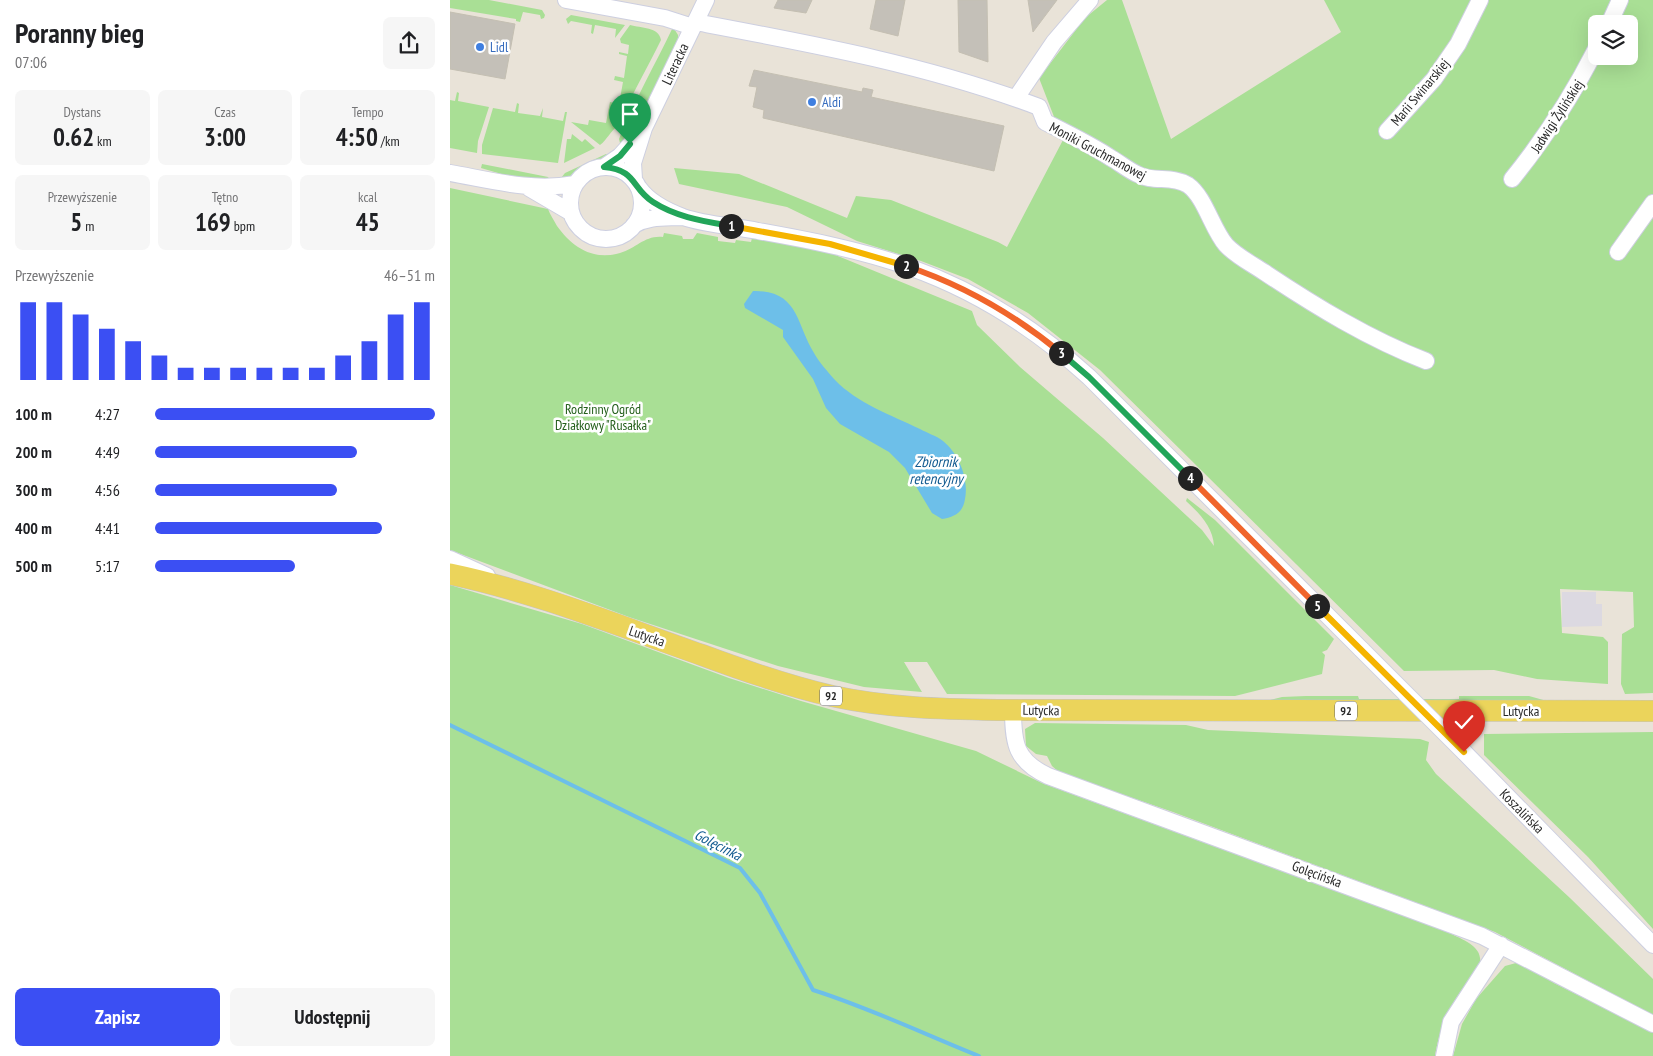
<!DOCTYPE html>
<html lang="pl">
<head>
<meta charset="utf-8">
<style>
  :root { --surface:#fff; --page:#f6f6f6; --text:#202124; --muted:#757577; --accent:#3b4ff3 }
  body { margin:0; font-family:"PT Sans Narrow",sans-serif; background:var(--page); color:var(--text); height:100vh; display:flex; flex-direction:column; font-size:19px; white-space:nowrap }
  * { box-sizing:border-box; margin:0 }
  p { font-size:16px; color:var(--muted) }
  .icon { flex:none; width:28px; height:28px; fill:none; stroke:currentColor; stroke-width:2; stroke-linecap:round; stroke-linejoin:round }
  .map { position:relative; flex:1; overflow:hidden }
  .side { display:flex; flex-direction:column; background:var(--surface); width:450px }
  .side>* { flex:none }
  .fabs { position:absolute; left:1138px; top:15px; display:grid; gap:10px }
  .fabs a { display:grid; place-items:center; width:50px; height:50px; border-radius:8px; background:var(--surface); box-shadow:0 5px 20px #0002; font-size:25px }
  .pin { position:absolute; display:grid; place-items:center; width:42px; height:42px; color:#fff; margin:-51px -21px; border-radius:50% 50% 50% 0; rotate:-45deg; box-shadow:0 0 5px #0007 }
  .pin .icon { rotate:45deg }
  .km { position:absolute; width:25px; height:25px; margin:-12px; border-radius:50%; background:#222; color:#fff; font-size:14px; line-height:25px; text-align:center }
  .round { display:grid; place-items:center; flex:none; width:52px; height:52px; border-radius:8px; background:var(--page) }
  .overview { display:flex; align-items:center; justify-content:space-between; height:85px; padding:0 15px }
  h1 { font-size:28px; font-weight:800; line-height:38px }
  .metrics { display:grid; grid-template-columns:repeat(3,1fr); gap:8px; height:85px; padding:5px 15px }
  .metrics div { display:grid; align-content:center; border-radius:8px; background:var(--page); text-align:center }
  .metrics b { font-size:25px; font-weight:800 }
  .metrics small { font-size:14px; font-weight:400 }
  .metrics p { font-size:14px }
  .chart { height:140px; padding:10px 15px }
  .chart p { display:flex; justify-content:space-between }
  .chart svg { width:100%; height:90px; margin-top:5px; stroke:var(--accent); stroke-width:6 }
  .primary-button { display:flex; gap:10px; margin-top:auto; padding:10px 15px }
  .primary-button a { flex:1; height:58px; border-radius:8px; background:var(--accent); color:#fff; font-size:20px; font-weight:800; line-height:58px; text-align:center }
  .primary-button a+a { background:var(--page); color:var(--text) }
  ul { padding:0 15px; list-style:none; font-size:16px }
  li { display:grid; grid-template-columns:80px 60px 1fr; align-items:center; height:38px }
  li i { height:12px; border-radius:6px; background:var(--accent) }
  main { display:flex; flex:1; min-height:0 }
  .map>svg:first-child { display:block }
  .industrial { fill:#dcd9e1 }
  .green { fill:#a9df95; fill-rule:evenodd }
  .water { fill:#6dbfe9 }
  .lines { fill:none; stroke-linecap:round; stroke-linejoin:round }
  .stream { stroke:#6dbfe9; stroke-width:4 }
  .building { fill:#c4c0b8; stroke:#c4bfb2 }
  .minor-casing { stroke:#cdcfe0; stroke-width:18 }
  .major-casing { stroke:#c3c3c3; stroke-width:22 }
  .minor { stroke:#fff; stroke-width:16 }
  .major { stroke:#ebd45b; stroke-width:21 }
  .minor-bridge-casing { stroke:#cdcfe0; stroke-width:18; stroke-linecap:butt }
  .minor-bridge { stroke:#fff; stroke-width:16 }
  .split-1-casing { stroke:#fff; stroke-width:10 }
  .split-2-casing { stroke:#fff; stroke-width:10 }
  .split-3-casing { stroke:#fff; stroke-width:10 }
  .split-4-casing { stroke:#fff; stroke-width:10 }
  .split-5-casing { stroke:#fff; stroke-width:10 }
  .split-6-casing { stroke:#fff; stroke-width:10 }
  .split-1 { stroke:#22a559; stroke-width:6 }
  .split-2 { stroke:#f5b400; stroke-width:6 }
  .split-3 { stroke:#f0652b; stroke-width:6 }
  .split-4 { stroke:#22a559; stroke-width:6 }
  .split-5 { stroke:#f0652b; stroke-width:6 }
  .split-6 { stroke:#f5b400; stroke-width:6 }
  .shop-dot { fill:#3f7fe0; stroke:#fff; stroke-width:2 }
  .labels { text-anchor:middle; stroke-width:5; stroke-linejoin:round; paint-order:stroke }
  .shield { fill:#fff; stroke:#686868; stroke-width:1 }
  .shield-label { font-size:12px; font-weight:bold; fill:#272727 }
  .shop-label { font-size:14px; fill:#366cbe; stroke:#fff; text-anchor:start }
  .street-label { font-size:14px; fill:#272727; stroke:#fff }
  .park-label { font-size:14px; fill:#245f1b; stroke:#fff }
  .water-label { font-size:15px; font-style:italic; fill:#115a90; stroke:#fff }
</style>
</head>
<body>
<main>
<section class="side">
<div class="overview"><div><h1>Poranny bieg</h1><p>07:06</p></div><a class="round"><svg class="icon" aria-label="share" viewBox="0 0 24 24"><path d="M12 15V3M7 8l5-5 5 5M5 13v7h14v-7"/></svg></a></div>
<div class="metrics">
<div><p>Dystans</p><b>0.62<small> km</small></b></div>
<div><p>Czas</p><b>3:00</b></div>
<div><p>Tempo</p><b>4:50<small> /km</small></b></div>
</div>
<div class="metrics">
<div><p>Przewyższenie</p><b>5<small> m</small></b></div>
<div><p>Tętno</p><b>169<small> bpm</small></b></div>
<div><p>kcal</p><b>45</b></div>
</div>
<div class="chart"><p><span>Przewyższenie</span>46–51 m</p>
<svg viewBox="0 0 160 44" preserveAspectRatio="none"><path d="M5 44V6M15 44V6M25 44V12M35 44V19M45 44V25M55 44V32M65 44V38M75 44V38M85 44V38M95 44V38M105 44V38M115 44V38M125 44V32M135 44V25M145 44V12M155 44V6"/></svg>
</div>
<ul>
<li><b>100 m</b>4:27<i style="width:100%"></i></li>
<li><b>200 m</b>4:49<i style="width:72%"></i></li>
<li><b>300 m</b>4:56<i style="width:65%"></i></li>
<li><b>400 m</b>4:41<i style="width:81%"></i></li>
<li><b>500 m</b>5:17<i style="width:50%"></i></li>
</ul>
<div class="primary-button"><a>Zapisz</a><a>Udostępnij</a></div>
</section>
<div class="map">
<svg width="1203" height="1056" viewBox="0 0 1203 1056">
  <rect width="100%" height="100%" fill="#e9e3d8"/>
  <!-- industrial -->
  <path class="industrial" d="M1112,592H1146V604H1152V626L1112,627Z"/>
  <!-- green -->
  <path class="green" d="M0,0H39L92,10L95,15L94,18L91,19L90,15L73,12L70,22L66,21V19L0,8Z
    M657,0H672L721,139L891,32L874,0H1203V693L1175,694L1171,684L1172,634L1184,627L1183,592L1110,589L1112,633L1153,637L1158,642V684L1087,679L1044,670L954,671L650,370L578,313L518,279L471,261L407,241L337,207L229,184L224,168L289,174L397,218L406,196L441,200L548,242L557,247L613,140L589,78L635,18ZM1146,24H1179V56H1146Z
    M121,15L175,25L165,38L166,29L145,25L143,34L141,33L142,25L121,21L118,24L116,19Z
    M180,25C191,28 209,27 211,40C197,69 180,97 168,126C161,130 157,140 150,145L121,122L138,125L139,120L156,123L160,102L169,104L173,82L164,80L165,76L174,78L177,56L169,54V52L178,54L179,45L171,43L170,39Z
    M223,27L228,35V41L191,119L173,144L170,143L169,139C184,101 205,65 223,27Z
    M7,92L9,93L8,101L39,107L28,141L27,153L0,148V100L5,101Z
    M67,103L69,104L68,113L90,116L93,108L92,117L113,121L115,112H117L108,163L32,154V145L43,108L65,112Z
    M122,134L132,142L135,139L145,148L114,163L117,139H121Z
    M156,154L164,156L138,166L124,176L111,178L115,173Z
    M32,164L98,177L100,180L62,177L31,168Z
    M0,188L98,209C100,215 104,220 107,226C122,247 143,261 170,253C187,248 195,235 213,237L214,233L232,236L233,239H243L247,233L268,237V241L285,243L286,240L301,242L302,238H323L383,254L522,311L527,325L570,367L653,438L752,530L764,546C763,527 750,514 736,501L737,498L765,520L884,639L877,650L872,652L875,655L872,674L785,696L497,694L477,662H454L472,692L414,687L328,666L179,617L0,550Z
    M0,585L132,624L279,678L351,701L526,751L592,783L998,932C1008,938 1029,944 1030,958C1032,969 1017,983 1011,991C995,1014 990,1029 985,1056H0Z
    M856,696H908L909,699H1009V696H1079L1097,701H816L832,697Z
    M585,723L736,725L758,730L970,739L979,742L976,760L986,774L1120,898L1203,979V1015L1045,932L723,812L610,773L602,766L597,756L586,754L576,746L575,729Z
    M1203,732V929L1138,857L1034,755V734Z
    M1066,963L1076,966L1104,983L1203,1032V1056H1003L1012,1024L1026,999L1055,966Z"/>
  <!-- water -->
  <path class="water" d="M303,291C349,290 346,324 364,353C369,362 378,372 385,380C407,403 441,415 470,429C477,433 487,436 493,441C509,454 519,479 515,499C513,513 504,517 492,519L482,513L455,468L439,452L390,424L376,408L363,379L333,337V330L295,308L294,304Z"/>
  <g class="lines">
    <!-- stream -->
    <path class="stream" d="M0,725L290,868L310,893L363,990C420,1008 474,1034 529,1056"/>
  </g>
  <!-- building -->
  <path class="building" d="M328,0H362L356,13L324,8Z
    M426,0H455L448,36L420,29Z
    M508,0H537L538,62L509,52Z
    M578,0H607L583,32Z
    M0,12L65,24L55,79L0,69Z
    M304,70L412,92L413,88L423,90L421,97L554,126L544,171L313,118L314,110L303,107L307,87L299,86Z"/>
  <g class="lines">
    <!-- minor casing -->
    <g class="minor-casing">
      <path id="minor" d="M116,0L215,18L243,27
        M245,22C362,44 478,65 589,107L595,122C617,133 640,144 661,158C670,163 678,170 687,174C703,183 722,175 738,185C755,197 762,229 776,245C786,256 802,264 814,272C865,306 919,339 976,361
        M1159,24L1170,0
        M566,98L604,42L640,0
        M937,131L984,79L1008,44L1030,0
        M154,167L170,156L190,134
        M120 203a36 36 0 1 1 72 0a36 36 0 1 1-72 0Z
        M0,173C40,180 83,192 124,184
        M184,179L183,163L194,128L256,0
        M1062,179C1096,137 1121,98 1146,49
        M79,188L120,212
        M189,188C199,202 217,211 233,217C256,225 284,226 308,231C359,240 410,250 459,267C527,291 586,329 639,377L912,650
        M184,225C199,216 215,218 232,217
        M1168,252L1203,203
        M0,559L37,576
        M563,710C563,744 566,761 598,776L1032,936L1203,1024
        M1014,752L1203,945
        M994,1056L1001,1022L1051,945"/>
    </g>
    <!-- major casing -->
    <g class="major-casing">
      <path id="major" d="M0,574C86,592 169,626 252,655C295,671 338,686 382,696C437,708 493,709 548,710L1203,711"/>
    </g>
    <!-- minor -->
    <use href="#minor" class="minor"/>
    <!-- major -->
    <use href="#major" class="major"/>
    <!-- minor-bridge casing -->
    <g class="minor-bridge-casing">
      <path id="minor-bridge" d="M912,650L1014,752"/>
    </g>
    <!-- minor-bridge -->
    <use href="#minor-bridge" class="minor-bridge"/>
  </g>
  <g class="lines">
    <!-- split-1 casing -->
    <g class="split-1-casing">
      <path id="split-1" d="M180,144L170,156L154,167C187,170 181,188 203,202C226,217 253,221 281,226"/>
    </g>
    <!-- split-2 casing -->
    <g class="split-2-casing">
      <path id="split-2" d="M281,226L380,244L456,266"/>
    </g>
    <!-- split-3 casing -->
    <g class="split-3-casing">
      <path id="split-3" d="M456,266C513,285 565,315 611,353"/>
    </g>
    <!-- split-4 casing -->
    <g class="split-4-casing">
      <path id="split-4" d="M611,353L639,377L740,478"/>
    </g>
    <!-- split-5 casing -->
    <g class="split-5-casing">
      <path id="split-5" d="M740,478L867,606"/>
    </g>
    <!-- split-6 casing -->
    <g class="split-6-casing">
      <path id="split-6" d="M867,606L1014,752"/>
    </g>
    <!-- split-1 -->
    <use href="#split-1" class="split-1"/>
    <!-- split-2 -->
    <use href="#split-2" class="split-2"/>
    <!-- split-3 -->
    <use href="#split-3" class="split-3"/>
    <!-- split-4 -->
    <use href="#split-4" class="split-4"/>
    <!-- split-5 -->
    <use href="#split-5" class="split-5"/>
    <!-- split-6 -->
    <use href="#split-6" class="split-6"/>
  </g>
  <!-- markers -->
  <g class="shop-dot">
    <circle cx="30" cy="47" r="5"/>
    <circle cx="362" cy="102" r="5"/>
  </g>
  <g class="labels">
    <!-- shield labels -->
    <g class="shield">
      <rect x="370" y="686.5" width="22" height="19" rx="4"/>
      <rect x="885" y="701.5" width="22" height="19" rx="4"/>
    </g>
    <g class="shield-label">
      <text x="381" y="700">92</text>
      <text x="896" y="715">92</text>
    </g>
    <!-- shop labels -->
    <g class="shop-label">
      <text x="40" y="52">Lidl</text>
      <text x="372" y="107">Aldi</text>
    </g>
    <!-- street labels -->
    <g class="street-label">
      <text transform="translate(225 64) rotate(-65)" y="5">Literacka</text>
      <text transform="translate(970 92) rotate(-50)" y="5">Marii Swinarskiej</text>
      <text transform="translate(1107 116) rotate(-57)" y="5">Jadwigi Żylińskiej</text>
      <text transform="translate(648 151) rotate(28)" y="5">Moniki Gruchmanowej</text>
      <text transform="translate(197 636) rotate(19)" y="5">Lutycka</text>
      <text transform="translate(591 710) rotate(1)" y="5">Lutycka</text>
      <text x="1071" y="716">Lutycka</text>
      <text transform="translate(1072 811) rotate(45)" y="5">Koszalińska</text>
      <text transform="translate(867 874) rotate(20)" y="5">Golęcińska</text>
    </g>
    <!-- park labels -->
    <g class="park-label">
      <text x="153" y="414">Rodzinny Ogród<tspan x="153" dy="16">Działkowy "Rusałka"</tspan></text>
    </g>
    <!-- water labels -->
    <g class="water-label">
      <text x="486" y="467">Zbiornik<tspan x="486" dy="17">retencyjny</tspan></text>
      <text transform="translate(268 845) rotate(27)" y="5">Golęcinka</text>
    </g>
  </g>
</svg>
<div class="fabs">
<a><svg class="icon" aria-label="layers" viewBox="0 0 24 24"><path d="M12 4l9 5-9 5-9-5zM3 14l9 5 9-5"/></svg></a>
</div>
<div class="pin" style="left:180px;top:144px;background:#1e9e55"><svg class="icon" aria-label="arrive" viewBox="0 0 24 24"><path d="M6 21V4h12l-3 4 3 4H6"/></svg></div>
<div class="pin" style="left:1014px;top:752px;background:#d93025"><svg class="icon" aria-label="check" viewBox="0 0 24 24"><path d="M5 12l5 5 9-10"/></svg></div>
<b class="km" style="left:281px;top:226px">1</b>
<b class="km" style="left:456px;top:266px">2</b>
<b class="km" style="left:611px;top:353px">3</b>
<b class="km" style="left:740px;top:478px">4</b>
<b class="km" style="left:867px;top:606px">5</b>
</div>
</main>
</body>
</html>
